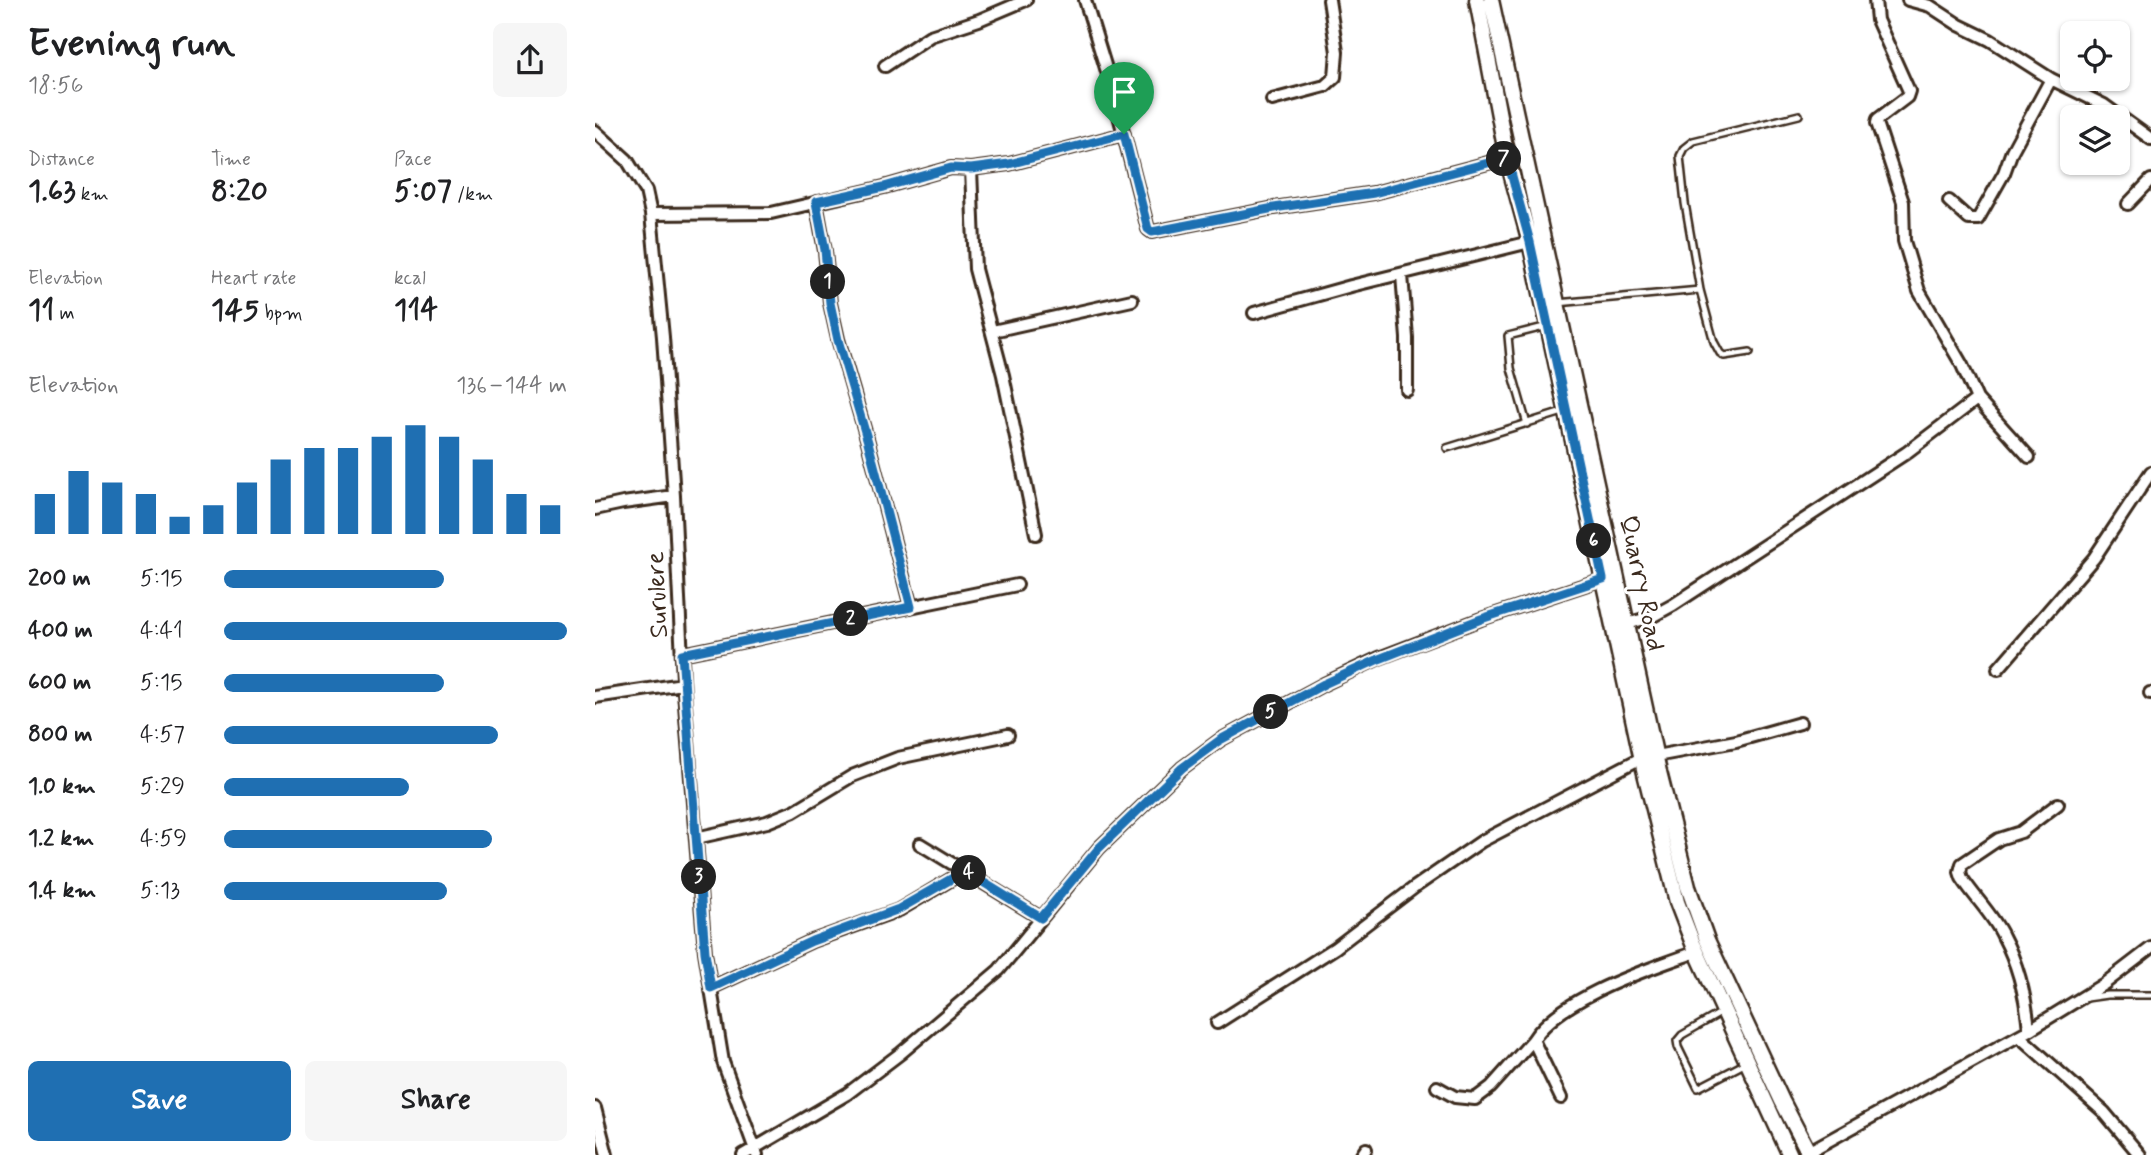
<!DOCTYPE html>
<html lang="en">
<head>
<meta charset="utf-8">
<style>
  :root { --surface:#fff; --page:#f6f6f6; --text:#202124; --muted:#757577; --accent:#1f6fb2 }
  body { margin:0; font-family:Mynerve,sans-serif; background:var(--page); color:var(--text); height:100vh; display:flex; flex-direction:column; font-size:26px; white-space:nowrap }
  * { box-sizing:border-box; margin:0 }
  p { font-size:23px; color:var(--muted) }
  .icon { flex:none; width:38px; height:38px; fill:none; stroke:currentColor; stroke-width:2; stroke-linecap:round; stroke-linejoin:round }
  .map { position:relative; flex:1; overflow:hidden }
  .sheet { display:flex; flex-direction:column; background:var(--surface); width:595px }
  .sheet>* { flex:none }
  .tools { position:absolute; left:1465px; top:21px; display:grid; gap:14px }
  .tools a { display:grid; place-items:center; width:70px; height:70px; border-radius:10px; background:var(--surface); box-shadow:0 2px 5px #0004; font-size:35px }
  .pin { position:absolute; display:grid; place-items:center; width:60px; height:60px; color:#fff; margin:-72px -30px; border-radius:50% 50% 50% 0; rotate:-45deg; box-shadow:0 0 7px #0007 }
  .pin .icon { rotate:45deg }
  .km { position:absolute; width:35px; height:35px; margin:-18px; border-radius:50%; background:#222; color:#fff; font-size:19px; line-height:35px; text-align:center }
  .round { display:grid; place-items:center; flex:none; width:74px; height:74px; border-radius:10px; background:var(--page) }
  .headline { display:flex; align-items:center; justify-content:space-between; height:119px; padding:0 28px }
  h1 { font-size:38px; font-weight:800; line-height:52px }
  .figures { display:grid; grid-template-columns:repeat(3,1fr); gap:10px; height:119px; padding:7px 28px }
  .figures div { display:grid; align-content:center }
  .figures b { font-size:30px; font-weight:800 }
  .figures small { font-size:19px; font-weight:400 }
  .figures p { font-size:19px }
  .chart { height:196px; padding:14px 28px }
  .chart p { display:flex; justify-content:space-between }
  .chart svg { width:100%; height:126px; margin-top:7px; stroke:var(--accent); stroke-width:6 }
  .button { display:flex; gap:14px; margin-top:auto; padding:14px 28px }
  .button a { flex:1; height:80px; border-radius:10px; background:var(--accent); color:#fff; font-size:28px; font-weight:800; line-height:80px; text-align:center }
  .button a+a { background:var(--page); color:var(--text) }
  ul { padding:0 28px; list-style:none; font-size:23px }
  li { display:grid; grid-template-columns:112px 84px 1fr; align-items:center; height:52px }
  li i { height:18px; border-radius:9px; background:var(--accent) }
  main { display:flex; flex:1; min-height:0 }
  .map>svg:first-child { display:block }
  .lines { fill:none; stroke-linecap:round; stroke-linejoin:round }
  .lane-casing { stroke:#3b2a1e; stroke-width:10 }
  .street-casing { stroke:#3b2a1e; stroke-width:16 }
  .secondary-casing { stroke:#3b2a1e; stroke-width:19 }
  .lane { stroke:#fff; stroke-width:5 }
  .street { stroke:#fff; stroke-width:10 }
  .secondary { stroke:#fff; stroke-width:14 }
  .route-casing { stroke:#fff; stroke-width:14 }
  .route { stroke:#1f6fb2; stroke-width:9 }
  .labels { text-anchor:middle; stroke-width:6; stroke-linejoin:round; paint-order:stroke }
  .street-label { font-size:26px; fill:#3b2a1e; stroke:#fff }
</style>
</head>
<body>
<main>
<section class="sheet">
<div class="headline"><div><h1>Evening run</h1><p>18:56</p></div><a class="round"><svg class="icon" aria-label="share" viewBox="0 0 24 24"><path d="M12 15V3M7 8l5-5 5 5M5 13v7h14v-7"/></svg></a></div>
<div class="figures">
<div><p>Distance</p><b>1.63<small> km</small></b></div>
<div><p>Time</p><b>8:20</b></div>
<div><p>Pace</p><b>5:07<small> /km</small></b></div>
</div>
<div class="figures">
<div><p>Elevation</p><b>11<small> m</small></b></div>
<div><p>Heart rate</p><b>145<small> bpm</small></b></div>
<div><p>kcal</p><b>114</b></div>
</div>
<div class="chart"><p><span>Elevation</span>136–144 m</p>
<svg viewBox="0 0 160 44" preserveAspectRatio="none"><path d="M5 44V30M15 44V22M25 44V26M35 44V30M45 44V38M55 44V34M65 44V26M75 44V18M85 44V14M95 44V14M105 44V10M115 44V6M125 44V10M135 44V18M145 44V30M155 44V34"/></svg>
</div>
<ul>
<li><b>200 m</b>5:15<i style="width:64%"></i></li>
<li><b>400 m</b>4:41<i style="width:100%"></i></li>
<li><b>600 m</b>5:15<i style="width:64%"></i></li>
<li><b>800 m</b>4:57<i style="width:80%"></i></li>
<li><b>1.0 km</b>5:29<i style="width:54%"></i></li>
<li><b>1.2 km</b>4:59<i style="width:78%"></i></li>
<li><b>1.4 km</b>5:13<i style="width:65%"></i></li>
</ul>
<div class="button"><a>Save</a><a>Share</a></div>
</section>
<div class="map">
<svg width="1556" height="1155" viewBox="0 0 1556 1155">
  <rect width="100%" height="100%" fill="#fff"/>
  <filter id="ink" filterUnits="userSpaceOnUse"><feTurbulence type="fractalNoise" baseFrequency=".0143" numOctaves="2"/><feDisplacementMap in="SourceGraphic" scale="14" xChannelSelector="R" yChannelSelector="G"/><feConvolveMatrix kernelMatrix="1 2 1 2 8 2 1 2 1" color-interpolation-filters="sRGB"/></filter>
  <g filter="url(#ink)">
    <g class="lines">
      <!-- lane casing -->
      <g class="lane-casing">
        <path id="lane" d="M962,303L1105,290
          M1155,352L1129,356L1125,353L1119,342L1105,290L1090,203L1085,156L1089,148L1098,141L1204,115
          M932,424L916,368L913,336L953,326
          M852,448L971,411
          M1491,998L1512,995H1556
          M1129,1011L1087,1035L1082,1041L1083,1047L1103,1088L1151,1063"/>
      </g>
      <!-- street casing -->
      <g class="street-casing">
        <path id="street" d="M490,0L517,88L553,229L557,232L679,208L779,193L912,158
          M1280,0L1282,20L1314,91L1312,97L1283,119L1282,123L1308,202L1309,241L1324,291L1367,365L1382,399L1434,457
          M1313,0L1335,6L1364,25L1395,40L1456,79L1509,105L1556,139
          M290,66L335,36L384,20L431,0
          M677,100L730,86L740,77L742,52L734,0
          M0,131L32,160L51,191L56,214L68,337L79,496L88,680L110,952L128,1062L162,1155
          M376,169L380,269L408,375L441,534
          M1354,201L1374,219H1383L1409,173L1417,151L1456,79
          M221,202L230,251L235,303L243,339L273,442L316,607
          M1533,204L1556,180
          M56,214L176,213L289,187L356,168L376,169L414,164L529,134
          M807,275L812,338V390
          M659,313L756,286L935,242
          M398,331L537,300
          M0,509L28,503L79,496
          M1032,624L1056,617L1078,605L1311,453L1382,399
          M87,654L422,585
          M1403,669L1499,558L1556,472
          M1555,693H1556
          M0,697L88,684
          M1061,756L1141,741L1205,723
          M101,838L172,822L199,811L257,776L303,758L413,735
          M325,844L446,918
          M116,988L217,941L304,910L370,871
          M622,1023L740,948L820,887L887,841L1046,758
          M1434,1030C1431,997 1424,966 1408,936C1398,915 1380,898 1367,878L1365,872L1367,864L1404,839L1426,832L1463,804
          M1424,1036L1509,1112L1545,1155
          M842,1087L860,1097L880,1099L896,1087L938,1040
          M966,1098L938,1040C965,997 1054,969 1101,952
          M0,1108L12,1155
          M1213,1152L1434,1030L1509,984L1556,948
          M148,1155L252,1094L306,1053L404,970L504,848L587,768L625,740L729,684L784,658L886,619L1008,579
          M767,1155L771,1149"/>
      </g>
      <!-- secondary casing -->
      <g class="secondary-casing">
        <path id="secondary" d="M882,0L912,158L935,242L1049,769L1082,902L1099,946L1195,1155
          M896,0L1064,772L1093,887L1112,940L1187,1101L1215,1155"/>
      </g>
      <!-- lane -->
      <use href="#lane" class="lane"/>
      <!-- street -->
      <use href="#street" class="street"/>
      <!-- secondary -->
      <use href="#secondary" class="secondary"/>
    </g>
  </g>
  <g class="lines" filter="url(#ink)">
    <!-- route casing -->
    <g class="route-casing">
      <path id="route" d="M529,134L553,229L557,232L679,208L779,193L912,158L935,242L1008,579L886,619L784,659L729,684L625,740L587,768L504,848L446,918L370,871L304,909L217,941L116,988L110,952L87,654L316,607L273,442L243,340L235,303L230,250L221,202L289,187L356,168L376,169L414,164Z"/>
    </g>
    <!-- route -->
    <use href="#route" class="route"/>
  </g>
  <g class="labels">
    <!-- street labels -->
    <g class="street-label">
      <text transform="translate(1048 583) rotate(78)" y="9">Quarry Road</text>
      <text transform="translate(61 595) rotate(-93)" y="9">Surulere</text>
    </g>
  </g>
</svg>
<div class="tools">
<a><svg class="icon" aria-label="locate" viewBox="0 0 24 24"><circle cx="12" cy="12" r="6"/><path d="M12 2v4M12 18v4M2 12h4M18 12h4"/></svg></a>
<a><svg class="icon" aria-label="layers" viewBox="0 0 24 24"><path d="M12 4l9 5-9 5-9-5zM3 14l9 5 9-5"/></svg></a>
</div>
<div class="pin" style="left:529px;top:134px;background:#1e9e55"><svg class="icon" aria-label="arrive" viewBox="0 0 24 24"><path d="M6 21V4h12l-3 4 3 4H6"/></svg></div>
<b class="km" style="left:233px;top:282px">1</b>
<b class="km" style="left:256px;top:619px">2</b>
<b class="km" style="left:104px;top:877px">3</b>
<b class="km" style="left:374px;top:873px">4</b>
<b class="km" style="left:676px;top:712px">5</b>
<b class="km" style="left:999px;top:541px">6</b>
<b class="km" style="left:909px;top:159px">7</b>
</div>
</main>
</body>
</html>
